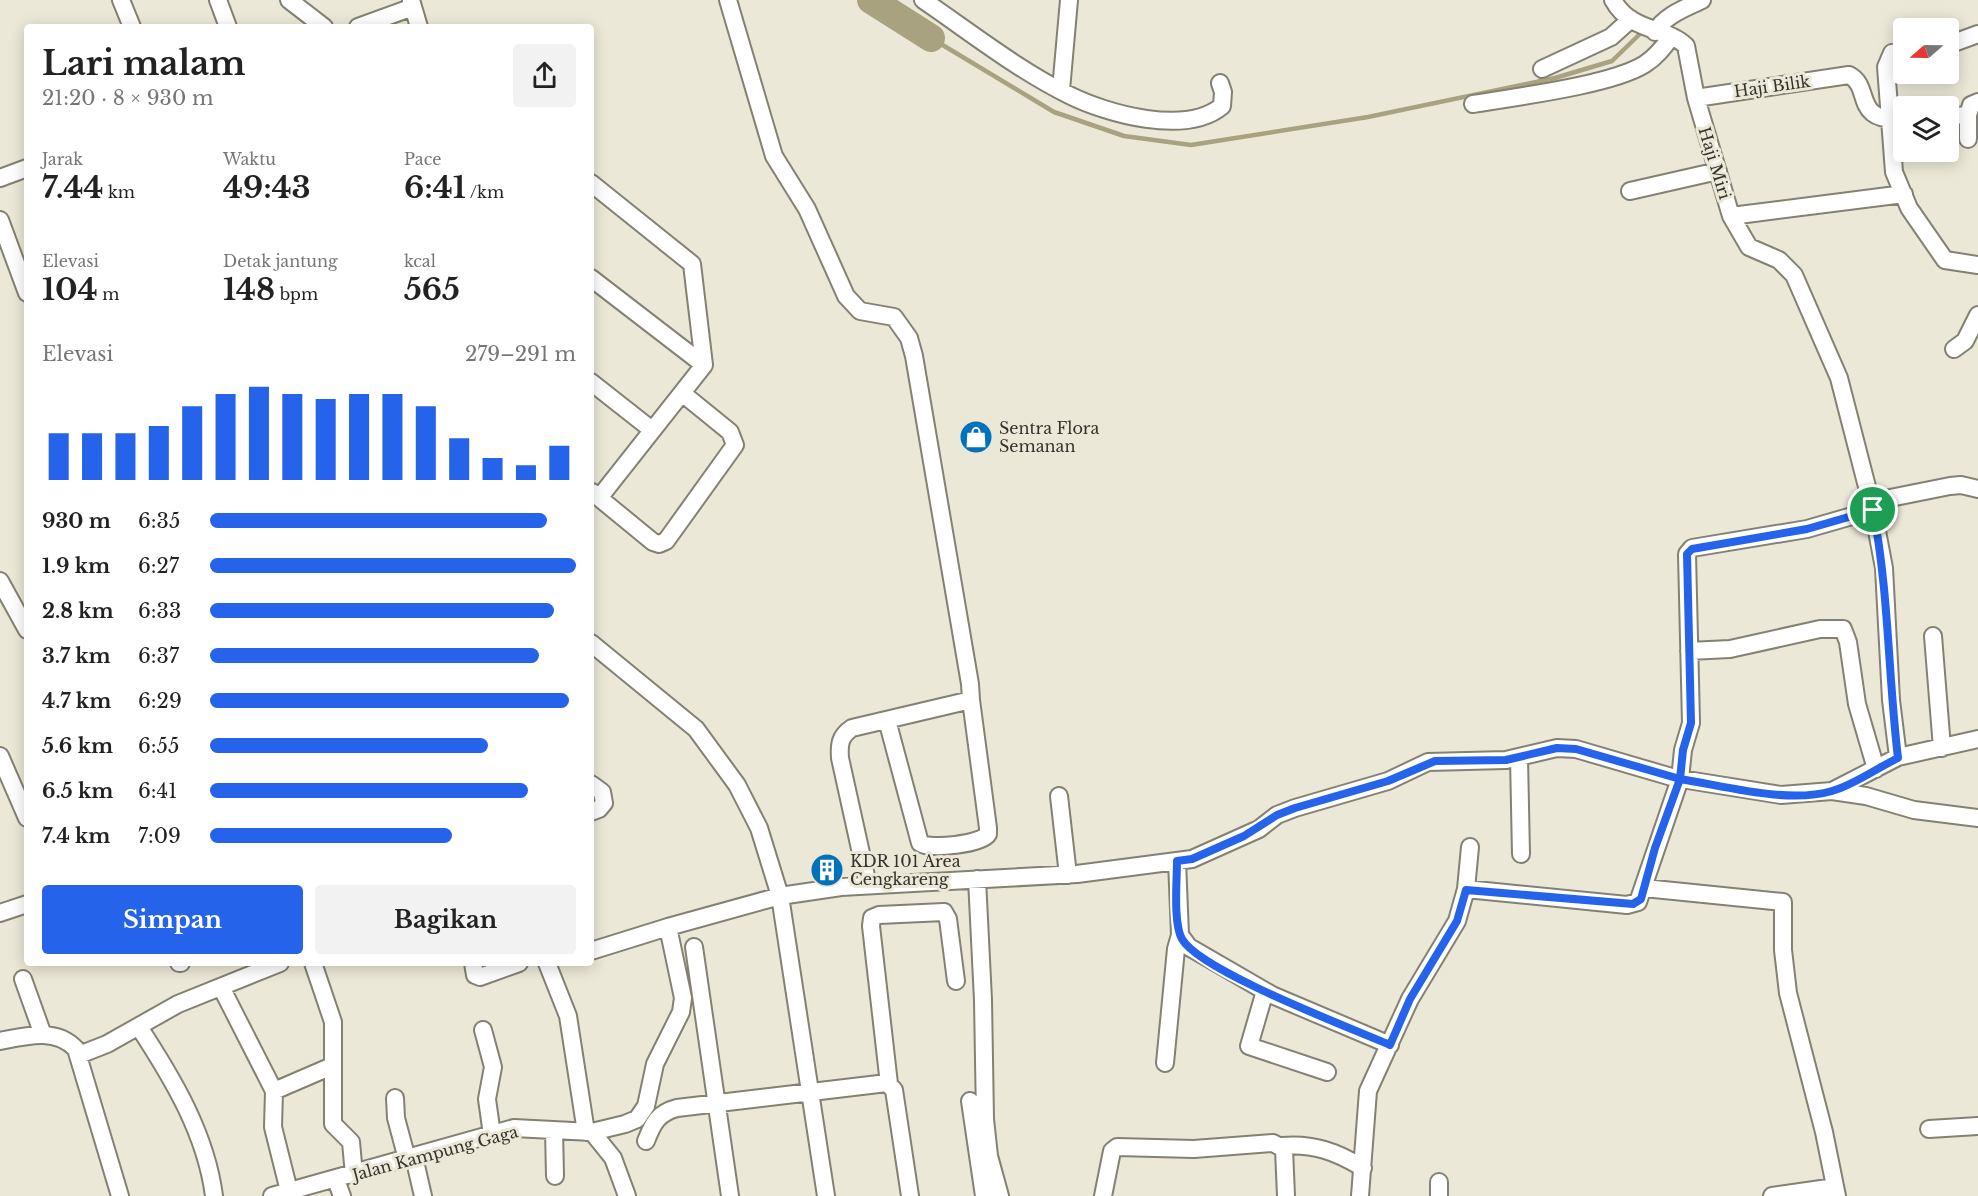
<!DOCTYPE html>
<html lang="id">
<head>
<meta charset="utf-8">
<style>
  :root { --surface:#fff; --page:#f2f2f2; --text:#222; --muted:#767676; --accent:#2563eb }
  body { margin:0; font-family:"Libre Baskerville",serif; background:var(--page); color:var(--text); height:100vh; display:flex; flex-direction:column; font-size:22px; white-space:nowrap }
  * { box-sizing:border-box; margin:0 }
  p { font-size:20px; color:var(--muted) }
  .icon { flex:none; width:33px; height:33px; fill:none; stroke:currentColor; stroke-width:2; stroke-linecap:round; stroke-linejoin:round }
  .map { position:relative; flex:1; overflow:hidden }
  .details { position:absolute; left:24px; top:24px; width:570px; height:942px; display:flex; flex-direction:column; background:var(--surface); border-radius:6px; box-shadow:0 3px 15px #0003 }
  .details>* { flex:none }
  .needle { width:39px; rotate:250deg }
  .buttons { position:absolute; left:1893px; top:18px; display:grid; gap:12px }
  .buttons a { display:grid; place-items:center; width:66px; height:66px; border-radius:6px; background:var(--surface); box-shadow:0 3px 15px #0003; font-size:30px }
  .pin { position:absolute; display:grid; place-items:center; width:51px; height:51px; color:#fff; margin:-26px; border:3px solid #fff; border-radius:50%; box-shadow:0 2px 6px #0007 }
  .round { display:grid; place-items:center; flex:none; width:63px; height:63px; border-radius:6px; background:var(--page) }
  .overview { display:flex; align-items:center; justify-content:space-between; height:102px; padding:0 18px }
  h1 { font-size:33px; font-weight:800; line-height:45px }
  .figures { display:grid; grid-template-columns:repeat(3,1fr); gap:9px; height:102px; padding:6px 18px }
  .figures div { display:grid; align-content:center }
  .figures b { font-size:30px; font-weight:800 }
  .figures small { font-size:16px; font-weight:400 }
  .figures p { font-size:16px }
  .chart { height:168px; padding:12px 18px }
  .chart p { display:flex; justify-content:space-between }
  .chart svg { width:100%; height:108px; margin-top:6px; stroke:var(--accent); stroke-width:6 }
  .button { display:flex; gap:12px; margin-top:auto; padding:12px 18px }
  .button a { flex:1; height:69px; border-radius:6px; background:var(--accent); color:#fff; font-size:24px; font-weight:800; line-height:69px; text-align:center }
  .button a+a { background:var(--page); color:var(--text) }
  ul { padding:0 18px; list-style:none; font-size:20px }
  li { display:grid; grid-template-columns:96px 72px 1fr; align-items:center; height:45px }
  li i { height:15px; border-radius:8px; background:var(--accent) }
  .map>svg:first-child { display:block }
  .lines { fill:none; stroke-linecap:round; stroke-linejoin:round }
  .stream { stroke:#a8a280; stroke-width:4.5 }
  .river { stroke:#a8a280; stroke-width:28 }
  .minor-casing { stroke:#848172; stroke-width:20 }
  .minor { stroke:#fff; stroke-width:16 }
  .route-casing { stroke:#fff; stroke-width:12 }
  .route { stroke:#2563eb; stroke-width:8 }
  .labels { text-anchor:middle; stroke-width:6; stroke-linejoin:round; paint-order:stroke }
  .street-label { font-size:16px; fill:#33322c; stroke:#ebe8d7 }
  .poi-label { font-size:16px; fill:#33322c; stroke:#ebe8d7; text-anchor:start }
</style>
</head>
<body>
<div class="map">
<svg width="1978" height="1196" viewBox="0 0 1978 1196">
  <rect width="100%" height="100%" fill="#ebe8d7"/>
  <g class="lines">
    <!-- stream -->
    <path class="stream" d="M931,38L1054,112L1124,136L1191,145L1368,117L1555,78L1612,61L1644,30"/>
    <!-- river -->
    <path class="river" d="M871,0L931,38"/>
    <!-- minor casing -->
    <g class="minor-casing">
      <path id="minor" d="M121,0L132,27
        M218,0L228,27
        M289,0L324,27
        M411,0L419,27
        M728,0L774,156L807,209L846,296L860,311L894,317L909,338L914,356L970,684L971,700L852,728C840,736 839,744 840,758L868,885
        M923,0C970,32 1018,70 1069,95C1107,114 1186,136 1222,106L1223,92L1220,83
        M1613,0C1631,33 1668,27 1686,46L1696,98L1731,216L1749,247L1779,260L1794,275L1839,378L1873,510L1884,568L1891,700L1898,757
        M358,27L413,7
        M1655,32C1665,15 1686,8 1702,0
        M1948,45L1978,34
        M1904,51L1892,53L1886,67L1894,172L1909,208L1945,260L1978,265
        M1542,69L1611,37L1631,19
        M1061,90L1069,0
        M1696,98L1849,75C1873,87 1851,123 1904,119
        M1473,104C1515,97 1612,85 1645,64C1656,57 1663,48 1671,37
        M1968,115V139
        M1948,116L1968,115L1971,105L1978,102
        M0,178L27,168
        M591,183L692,264L704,365L599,498
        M1630,191L1718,171
        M1731,216L1904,194
        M0,220L27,293
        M591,278L704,365
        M1954,349L1965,341L1978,315
        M591,382L652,430
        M592,492L653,542L659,544L666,541L735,445L730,432L682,393
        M1870,502L1950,486L1961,485L1978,489
        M0,581L27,630
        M1933,636L1942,748
        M591,643L696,729L737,785L759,828L780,896L826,1196
        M1689,651L1730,649L1820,629H1843L1848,642L1857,704L1876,769
        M887,720L920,843C930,850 982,844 988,834V828L971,700
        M0,756L27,818
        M1519,758L1521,854
        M591,784L602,792L604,803L599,809L591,812
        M1832,791L1898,757L1978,739
        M1059,796L1068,875
        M1177,861L1180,935L1189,947L1272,995L1390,1045
        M977,879L983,1000L985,1119L989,1156L1000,1196
        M1644,888L1783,902V950L1788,993L1824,1132L1837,1196
        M1466,889L1627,905L1638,902L1680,779L1683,750L1691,723L1687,554L1692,548L1807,529L1873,510
        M0,913L27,904
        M694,947L730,1196
        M591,951L668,927
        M179,963H181
        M313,963L333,1022V1124L351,1142L354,1175
        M473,963L475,975L480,977L519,963
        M547,963L568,1016L586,1132
        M23,979L43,1035
        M221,987L274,1091L273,1127L289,1191
        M1265,991L1249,1046L1327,1072
        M139,1027C173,1079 206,1134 214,1196
        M483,1030L493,1067L487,1099L492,1135
        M0,1041C25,1036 56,1027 76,1049L120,1196
        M79,1055L107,1044L178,1004L280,963
        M1165,1063L1176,949L1180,935
        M889,1084L871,926L872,918L879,915L944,912L948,919L956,981
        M274,1091L332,1066
        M395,1098L396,1118L407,1159
        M970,1101L984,1196
        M1929,1129L1978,1126
        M554,1130L555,1176
        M592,1132L613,1158L627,1196
        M646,1141C653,1123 658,1113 677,1108L887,1083L894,1090L910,1196
        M1282,1146C1313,1143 1337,1152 1363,1168
        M414,1157L423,1196
        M336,1180L342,1196
        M1439,1182V1196
        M272,1196L514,1128L592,1132L625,1124L637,1119L646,1106L655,1064L681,1012L683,998L668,927L780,896L841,887L1077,874L1192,859L1259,829L1277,815L1295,808L1388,781L1428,762L1506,760L1557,748L1576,749L1675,778L1781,795L1832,791L1866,796L1914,810L1978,818
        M1103,1196L1112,1151L1117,1147L1194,1149L1273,1143L1284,1149L1286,1196
        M1360,1196L1368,1091L1410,999L1457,921L1466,889L1470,847
        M1772,1196L1835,1187"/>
    </g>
    <!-- minor -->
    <use href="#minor" class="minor"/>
  </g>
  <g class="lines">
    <!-- route casing -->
    <g class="route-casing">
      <path id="route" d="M1873,510L1807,529L1692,549L1687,554L1691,723L1683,750L1680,779L1576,749L1557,748L1506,760L1435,761L1388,781L1295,808L1277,815L1244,836L1192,859L1177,861C1177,880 1173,923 1182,939C1200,971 1351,1028 1390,1045L1410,999L1457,921L1466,890L1633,904L1641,899L1655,848L1680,779C1725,786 1788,804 1832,791C1854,785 1877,768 1898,758C1888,675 1889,592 1873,510"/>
    </g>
    <!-- route -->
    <use href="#route" class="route"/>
  </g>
  <!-- icons -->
  <defs>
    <g id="shop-disc" transform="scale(1.725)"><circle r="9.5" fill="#0072bc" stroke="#ebe8d7"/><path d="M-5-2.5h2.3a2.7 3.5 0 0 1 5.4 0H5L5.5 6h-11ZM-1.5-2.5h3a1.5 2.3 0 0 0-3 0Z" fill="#fff"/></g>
    <g id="building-disc" transform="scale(1.725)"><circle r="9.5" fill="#0072bc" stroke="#ebe8d7"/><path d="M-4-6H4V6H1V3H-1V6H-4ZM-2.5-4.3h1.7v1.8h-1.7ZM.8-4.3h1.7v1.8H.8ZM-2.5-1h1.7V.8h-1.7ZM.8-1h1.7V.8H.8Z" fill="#fff"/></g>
  </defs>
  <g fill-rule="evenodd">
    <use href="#shop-disc" x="976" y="437"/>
    <use href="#building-disc" x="827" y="870"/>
  </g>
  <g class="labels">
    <!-- street labels -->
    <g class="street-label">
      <text transform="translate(1772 86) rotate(-8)" y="6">Haji Bilik</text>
      <text transform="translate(1715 163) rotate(73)" y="6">Haji Miri</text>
      <text transform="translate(435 1153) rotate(-15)" y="6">Jalan Kampung Gaga</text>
    </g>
    <!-- poi labels -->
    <g class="poi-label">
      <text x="999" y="434">Sentra Flora<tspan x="999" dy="18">Semanan</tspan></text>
      <text x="850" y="867">KDR 101 Area<tspan x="850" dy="18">Cengkareng</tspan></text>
    </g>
  </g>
</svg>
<div class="buttons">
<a><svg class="needle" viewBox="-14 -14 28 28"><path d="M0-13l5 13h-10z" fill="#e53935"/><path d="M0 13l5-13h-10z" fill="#767676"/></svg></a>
<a><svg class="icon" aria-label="layers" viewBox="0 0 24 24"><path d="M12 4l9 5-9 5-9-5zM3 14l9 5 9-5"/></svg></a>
</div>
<div class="pin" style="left:1873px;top:510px;background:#1e9e55"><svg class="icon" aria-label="arrive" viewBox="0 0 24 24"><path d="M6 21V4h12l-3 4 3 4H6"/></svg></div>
<section class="details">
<div class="overview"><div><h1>Lari malam</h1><p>21:20 · 8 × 930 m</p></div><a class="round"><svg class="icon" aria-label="share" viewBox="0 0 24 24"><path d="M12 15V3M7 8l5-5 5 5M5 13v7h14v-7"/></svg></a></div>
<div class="figures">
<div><p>Jarak</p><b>7.44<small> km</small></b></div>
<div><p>Waktu</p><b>49:43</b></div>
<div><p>Pace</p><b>6:41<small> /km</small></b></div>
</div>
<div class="figures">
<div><p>Elevasi</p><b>104<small> m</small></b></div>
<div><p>Detak jantung</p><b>148<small> bpm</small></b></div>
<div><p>kcal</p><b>565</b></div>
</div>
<div class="chart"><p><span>Elevasi</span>279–291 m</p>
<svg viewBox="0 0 160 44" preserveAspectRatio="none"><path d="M5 44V25M15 44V25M25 44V25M35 44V22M45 44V14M55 44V9M65 44V6M75 44V9M85 44V11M95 44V9M105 44V9M115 44V14M125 44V27M135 44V35M145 44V38M155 44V30"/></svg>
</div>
<ul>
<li><b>930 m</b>6:35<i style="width:92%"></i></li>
<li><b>1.9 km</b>6:27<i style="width:100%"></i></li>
<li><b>2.8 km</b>6:33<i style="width:94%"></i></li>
<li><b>3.7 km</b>6:37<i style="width:90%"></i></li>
<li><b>4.7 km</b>6:29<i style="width:98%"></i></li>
<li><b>5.6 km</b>6:55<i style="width:76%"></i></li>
<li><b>6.5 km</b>6:41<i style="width:87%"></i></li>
<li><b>7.4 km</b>7:09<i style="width:66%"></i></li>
</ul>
<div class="button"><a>Simpan</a><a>Bagikan</a></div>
</section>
</div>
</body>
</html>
